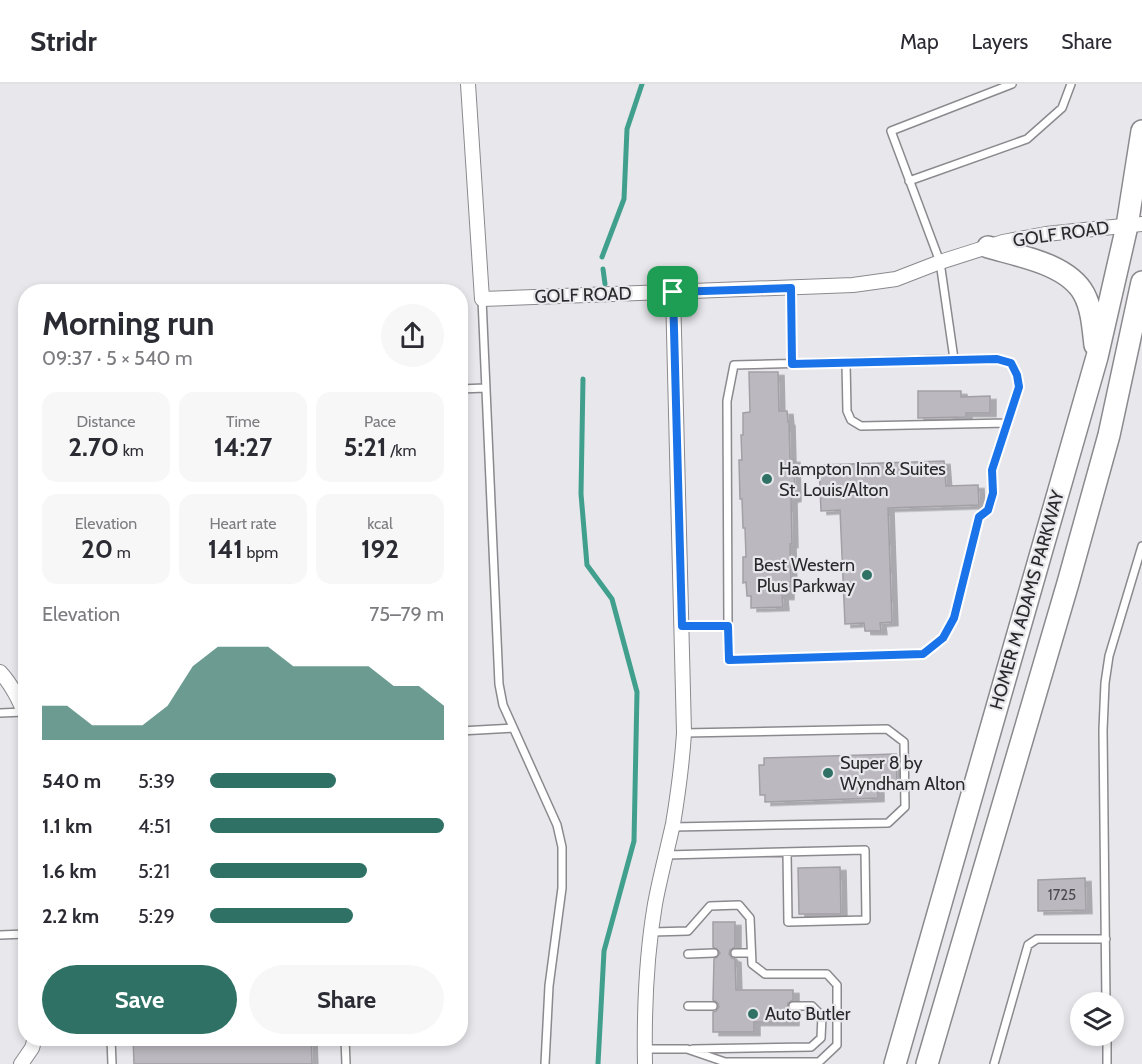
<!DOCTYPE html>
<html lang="en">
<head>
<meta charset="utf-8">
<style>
  :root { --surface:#fff; --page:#f7f7f7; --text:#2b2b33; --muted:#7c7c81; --line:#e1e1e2; --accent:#2f7265 }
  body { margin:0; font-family:Cabin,sans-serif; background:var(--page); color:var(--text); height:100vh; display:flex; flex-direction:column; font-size:22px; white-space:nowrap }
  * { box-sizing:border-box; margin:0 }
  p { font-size:20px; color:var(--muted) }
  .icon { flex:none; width:33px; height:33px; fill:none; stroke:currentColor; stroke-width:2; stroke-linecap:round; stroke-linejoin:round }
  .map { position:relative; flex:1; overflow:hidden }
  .side { position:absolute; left:18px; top:200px; width:450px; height:762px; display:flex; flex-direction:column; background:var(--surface); border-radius:24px; box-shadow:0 3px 9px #0003 }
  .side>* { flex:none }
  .controls { position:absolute; left:1070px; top:908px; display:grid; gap:12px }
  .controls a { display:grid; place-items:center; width:54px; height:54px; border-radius:50%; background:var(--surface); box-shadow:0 3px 9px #0003; font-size:30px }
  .pin { position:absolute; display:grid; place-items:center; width:51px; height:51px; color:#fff; margin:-26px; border-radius:12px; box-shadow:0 3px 9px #0006 }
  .round { display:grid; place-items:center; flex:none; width:63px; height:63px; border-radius:32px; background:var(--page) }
  .summary { display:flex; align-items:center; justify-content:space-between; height:102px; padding:0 24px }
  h1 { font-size:33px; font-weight:700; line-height:45px }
  .figures { display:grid; grid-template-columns:repeat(3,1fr); gap:9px; height:102px; padding:6px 24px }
  .figures div { display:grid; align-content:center; border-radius:15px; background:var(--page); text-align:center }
  .figures b { font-size:26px; font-weight:700 }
  .figures small { font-size:16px; font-weight:400 }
  .figures p { font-size:16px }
  .chart { height:168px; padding:12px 24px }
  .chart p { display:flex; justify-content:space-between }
  .chart svg { width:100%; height:108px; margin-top:6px; fill:var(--accent); opacity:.7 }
  .cta { display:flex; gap:12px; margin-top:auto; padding:12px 24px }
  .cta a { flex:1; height:69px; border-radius:36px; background:var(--accent); color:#fff; font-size:24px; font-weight:700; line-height:69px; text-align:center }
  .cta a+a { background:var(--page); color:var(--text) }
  ul { padding:0 24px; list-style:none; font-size:20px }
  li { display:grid; grid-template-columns:96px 72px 1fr; align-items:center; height:45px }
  li i { height:15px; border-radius:8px; background:var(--accent) }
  header { display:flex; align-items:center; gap:36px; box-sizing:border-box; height:84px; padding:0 30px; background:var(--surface); border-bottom:2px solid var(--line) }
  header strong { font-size:28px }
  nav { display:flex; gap:33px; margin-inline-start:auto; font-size:21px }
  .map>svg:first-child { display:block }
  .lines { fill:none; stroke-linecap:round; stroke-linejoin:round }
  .stream { stroke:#41a08d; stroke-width:5 }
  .building { fill:#bbb9bf; stroke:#a2a0a5; stroke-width:1.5; filter:url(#shadow) }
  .service-casing { stroke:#8b898e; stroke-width:10 }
  .minor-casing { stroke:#8b898e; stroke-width:16 }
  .primary-casing { stroke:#8b898e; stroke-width:24 }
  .service { stroke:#fff; stroke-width:7 }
  .minor { stroke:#fff; stroke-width:14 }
  .primary { stroke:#fff; stroke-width:21 }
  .route-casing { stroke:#fff; stroke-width:12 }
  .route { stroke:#1a73e8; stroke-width:8 }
  .poi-dot { fill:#2f7265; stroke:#e8e7ec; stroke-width:2 }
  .labels { text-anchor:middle; stroke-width:4.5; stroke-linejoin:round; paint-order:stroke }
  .number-label { font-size:15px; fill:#4e4c4f }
  .street-label { font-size:18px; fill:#29282a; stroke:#e8e7ec }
  .poi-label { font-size:18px; fill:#29282a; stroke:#e8e7ec; text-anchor:start }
</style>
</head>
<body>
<header>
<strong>Stridr</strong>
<nav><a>Map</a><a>Layers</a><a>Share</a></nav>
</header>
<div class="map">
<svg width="1142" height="980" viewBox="0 0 1142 980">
  <defs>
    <filter id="shadow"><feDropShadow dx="6" dy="3.5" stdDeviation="0" flood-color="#0004"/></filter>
  </defs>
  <rect width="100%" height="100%" fill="#e8e7ec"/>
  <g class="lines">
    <!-- stream -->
    <path class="stream" d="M602,173L624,115L627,45L642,0
      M603,185L605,200
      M583,295L581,410L587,481L612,515L637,608L634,757L604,867L598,980"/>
  </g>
  <!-- building -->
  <path class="building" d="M749,288H778L779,327H787L788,338H789L790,375H794L795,414L791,415L792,460H790L791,498H788V512H782L783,523L751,524V512H747L746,498L743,499V473H746L745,444H743L742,415H740L739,376H742L741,351H743V329L750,328Z
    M918,307H961V313L990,312V329H966V333L918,334Z
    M944,377L946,402L978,401L979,421L888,424L892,538L880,539L881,547H865L864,539L845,540L840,426L821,427L819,381Z
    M896,670L897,698H878V714L765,718V711H760L759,681H764V674Z
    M840,783L841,830H799L798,784Z
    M1085,794L1086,826L1038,827V796Z
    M713,838H735V863L730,866L729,870L732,874L735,875L736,906H793V916L788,919L787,923L790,927L793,928V938H754V948H713V928L716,927L719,923L718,919L713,916L714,875L717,873L720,869L718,866L713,863Z
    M133,954H311L312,980H134Z"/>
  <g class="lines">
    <!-- service casing -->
    <g class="service-casing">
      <path id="service" d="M909,97L1027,55L1062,24L1071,0
        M791,204L792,280
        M482,215L499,600L503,621L557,741L562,763V804L549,902L545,980
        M846,279L847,327L851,336L861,342L1008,339
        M460,305L485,304
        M682,542H728L727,317L734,281L954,275
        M728,542L729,576L923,570L943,554L954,534L979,433L988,426L993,409L992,386L1019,303L1017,290L1011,279L997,275H954L940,178L891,47L1012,0
        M0,629L24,628
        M460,647L513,644
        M672,743L888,739L905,723L904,658L887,645L684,649
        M666,771L865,766L866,836L788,838L787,768
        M0,851L26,850
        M735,869H751
        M688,870L714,869
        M1106,918L1103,646L1105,599L1109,572L1142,462
        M688,922H713
        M1107,951V980
        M111,954L112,980
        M345,954L346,980
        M645,965H687L725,978H819L837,961V901L827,890H765L752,880L750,834L739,821L710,822L688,847L652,848
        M693,965L811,963L821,954L822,932L812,922H793
        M994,980L1028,861L1037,855H1106"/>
    </g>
    <!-- minor casing -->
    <g class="minor-casing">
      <path id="minor" d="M468,0L482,215L853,201L896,195L940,178L1003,158L1046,150L1142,140
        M0,588C12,601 19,616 26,632
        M21,980L32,964L35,954
        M645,980C644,927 646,873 655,820C660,793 667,767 673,740C678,710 682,680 684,649L673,208"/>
    </g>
    <!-- primary casing -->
    <g class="primary-casing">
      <path id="primary" d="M988,163C1019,172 1068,180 1084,210C1092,225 1093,244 1095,261
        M895,980L1097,273L1127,142L1142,47
        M927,980L1068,499L1109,351L1142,198"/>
    </g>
    <!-- service -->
    <use href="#service" class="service"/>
    <!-- minor -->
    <use href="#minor" class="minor"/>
    <!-- primary -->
    <use href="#primary" class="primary"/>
  </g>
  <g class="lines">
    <!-- route casing -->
    <g class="route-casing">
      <path id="route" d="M791,204L792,280L997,275L1011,279L1017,291L1019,303L992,386L993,409L988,426L979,433L954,534L943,554L923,570L729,576L728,542H682L673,208Z"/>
    </g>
    <!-- route -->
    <use href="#route" class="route"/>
  </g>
  <!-- markers -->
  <g class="poi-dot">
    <circle cx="767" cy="395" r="6"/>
    <circle cx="867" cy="491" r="6"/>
    <circle cx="828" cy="689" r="6"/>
    <circle cx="753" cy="930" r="6"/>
  </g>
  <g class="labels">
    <!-- number labels -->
    <g class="number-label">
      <text x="1062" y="816">1725</text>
    </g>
    <!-- street labels -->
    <g class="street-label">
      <text transform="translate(1061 150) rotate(-8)" y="6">GOLF ROAD</text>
      <text transform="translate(583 211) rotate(-2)" y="6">GOLF ROAD</text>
      <text transform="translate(1027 516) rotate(-74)" y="6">HOMER M ADAMS PARKWAY</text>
    </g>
    <!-- poi labels -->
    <g class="poi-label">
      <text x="779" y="391">Hampton Inn &amp; Suites<tspan x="779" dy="21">St. Louis/Alton</tspan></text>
      <text x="855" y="487" text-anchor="end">Best Western<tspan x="855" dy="21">Plus Parkway</tspan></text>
      <text x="840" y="685">Super 8 by<tspan x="840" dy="21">Wyndham Alton</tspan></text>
      <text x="765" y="936">Auto Butler</text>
    </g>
  </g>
</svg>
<div class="controls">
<a><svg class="icon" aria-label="layers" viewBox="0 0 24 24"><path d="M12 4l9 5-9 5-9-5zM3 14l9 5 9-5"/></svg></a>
</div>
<div class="pin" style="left:673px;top:208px;background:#1e9e55"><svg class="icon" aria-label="arrive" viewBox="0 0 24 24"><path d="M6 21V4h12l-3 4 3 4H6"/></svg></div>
<section class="side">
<div class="summary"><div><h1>Morning run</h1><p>09:37 · 5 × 540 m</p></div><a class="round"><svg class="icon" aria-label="share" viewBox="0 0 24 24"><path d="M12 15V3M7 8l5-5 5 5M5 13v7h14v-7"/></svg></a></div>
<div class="figures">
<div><p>Distance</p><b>2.70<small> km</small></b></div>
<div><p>Time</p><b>14:27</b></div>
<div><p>Pace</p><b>5:21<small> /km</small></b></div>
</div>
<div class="figures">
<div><p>Elevation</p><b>20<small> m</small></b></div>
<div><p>Heart rate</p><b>141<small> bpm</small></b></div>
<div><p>kcal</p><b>192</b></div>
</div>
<div class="chart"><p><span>Elevation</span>75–79 m</p>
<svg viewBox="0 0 160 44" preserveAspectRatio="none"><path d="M0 44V30L10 30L20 38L30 38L40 38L50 30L60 14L70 6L80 6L90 6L100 14L110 14L120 14L130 14L140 22L150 22L160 30V44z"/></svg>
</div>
<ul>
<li><b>540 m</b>5:39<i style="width:54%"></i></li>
<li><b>1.1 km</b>4:51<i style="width:100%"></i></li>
<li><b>1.6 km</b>5:21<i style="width:67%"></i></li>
<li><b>2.2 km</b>5:29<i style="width:61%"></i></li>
</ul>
<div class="cta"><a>Save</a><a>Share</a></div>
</section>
</div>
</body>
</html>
